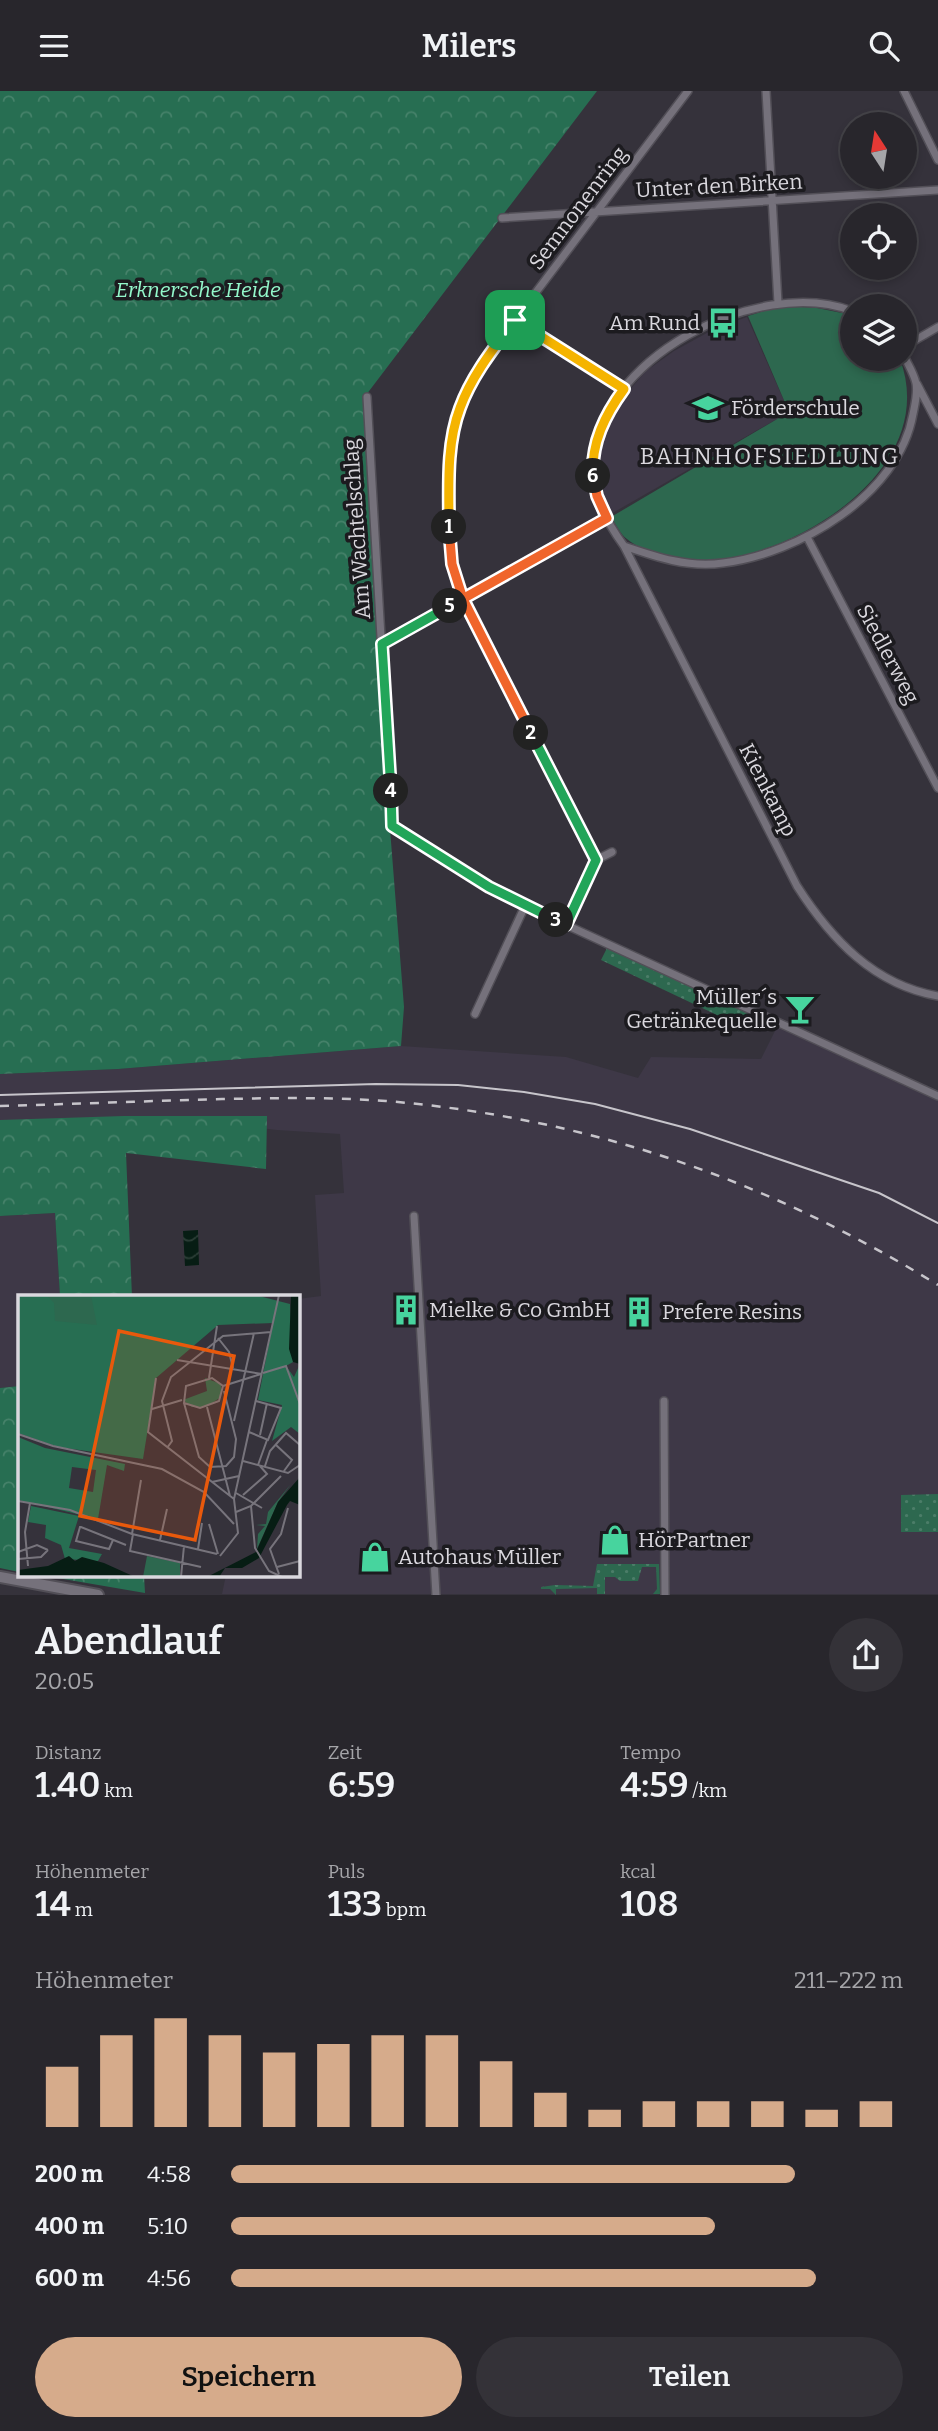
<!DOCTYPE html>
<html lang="de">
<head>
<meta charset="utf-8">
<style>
  :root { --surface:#28262c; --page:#343238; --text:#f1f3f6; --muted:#a5a5a9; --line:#444348; --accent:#d6ab8b }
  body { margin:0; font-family:Bitter,serif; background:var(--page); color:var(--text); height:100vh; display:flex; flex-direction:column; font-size:26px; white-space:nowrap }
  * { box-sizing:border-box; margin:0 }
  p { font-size:23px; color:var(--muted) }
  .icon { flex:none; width:38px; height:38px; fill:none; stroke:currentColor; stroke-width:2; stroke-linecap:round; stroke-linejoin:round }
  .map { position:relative; height:1504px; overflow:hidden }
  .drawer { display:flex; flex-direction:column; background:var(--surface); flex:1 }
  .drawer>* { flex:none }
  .needle { width:46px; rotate:348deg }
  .fabs { position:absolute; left:840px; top:21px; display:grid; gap:14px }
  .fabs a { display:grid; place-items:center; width:77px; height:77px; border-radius:50%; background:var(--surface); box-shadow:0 4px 10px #0003,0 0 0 2px var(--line); font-size:35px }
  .pin { position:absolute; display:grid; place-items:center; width:60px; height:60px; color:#fff; margin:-30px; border-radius:14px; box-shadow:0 4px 10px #0006 }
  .km { position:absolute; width:35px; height:35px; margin:-18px; border-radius:50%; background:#222; color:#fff; font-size:19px; line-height:35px; text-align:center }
  .round { display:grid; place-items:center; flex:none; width:74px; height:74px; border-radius:37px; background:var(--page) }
  .overview { display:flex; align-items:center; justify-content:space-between; height:119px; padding:0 35px }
  h1 { font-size:38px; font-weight:600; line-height:52px }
  .stats { display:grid; grid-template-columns:repeat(3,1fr); gap:10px; height:119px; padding:7px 35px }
  .stats div { display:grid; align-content:center }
  .stats b { font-size:35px; font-weight:600 }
  .stats small { font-size:19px; font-weight:400 }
  .stats p { font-size:19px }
  .chart { height:196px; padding:14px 35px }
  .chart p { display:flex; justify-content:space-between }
  .chart svg { width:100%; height:126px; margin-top:7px; stroke:var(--accent); stroke-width:6 }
  .primary-button { display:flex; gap:14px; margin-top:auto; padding:14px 35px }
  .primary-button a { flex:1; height:80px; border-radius:42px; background:var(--accent); color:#111; font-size:28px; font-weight:600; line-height:80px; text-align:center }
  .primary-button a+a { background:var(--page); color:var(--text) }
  ul { padding:0 35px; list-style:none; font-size:23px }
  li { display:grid; grid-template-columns:112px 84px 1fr; align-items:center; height:52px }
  li i { height:18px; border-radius:9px; background:var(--accent) }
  header { display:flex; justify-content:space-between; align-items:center; height:91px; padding:0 35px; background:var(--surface); font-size:32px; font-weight:600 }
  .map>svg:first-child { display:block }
  .built { fill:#3e3847 }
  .grass { fill:url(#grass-dots) }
  .forest { fill:url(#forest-crowns) }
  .green { fill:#2d684f }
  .water { fill:url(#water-waves) }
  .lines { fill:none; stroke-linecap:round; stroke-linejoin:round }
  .minor-casing { stroke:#524f57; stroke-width:10 }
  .secondary-casing { stroke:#524f57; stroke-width:14 }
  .minor { stroke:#75717b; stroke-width:7 }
  .secondary { stroke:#75717b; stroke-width:10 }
  .tram { stroke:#c7c5cb; stroke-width:2 }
  .rail { stroke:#c7c5cb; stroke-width:2.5; stroke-dasharray:9 9; stroke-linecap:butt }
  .split-1-casing { stroke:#fff; stroke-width:14 }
  .split-2-casing { stroke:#fff; stroke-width:14 }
  .split-3-casing { stroke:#fff; stroke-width:14 }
  .split-4-casing { stroke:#fff; stroke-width:14 }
  .split-5-casing { stroke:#fff; stroke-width:14 }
  .split-6-casing { stroke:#fff; stroke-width:14 }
  .split-7-casing { stroke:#fff; stroke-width:14 }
  .split-1 { stroke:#f5b400; stroke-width:9 }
  .split-2 { stroke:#f0652b; stroke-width:9 }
  .split-3 { stroke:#22a559; stroke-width:9 }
  .split-4 { stroke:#22a559; stroke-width:9 }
  .split-5 { stroke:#22a559; stroke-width:9 }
  .split-6 { stroke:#f0652b; stroke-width:9 }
  .split-7 { stroke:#f5b400; stroke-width:9 }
  .labels { text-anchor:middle; stroke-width:7; stroke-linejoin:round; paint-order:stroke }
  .street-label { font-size:21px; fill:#dad8de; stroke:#1c1b1f }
  .park-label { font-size:21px; font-style:italic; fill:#94f9cc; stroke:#1c1b1f }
  .poi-label { font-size:21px; fill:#dad8de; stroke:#1c1b1f; text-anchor:start }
  .neighbourhood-label { font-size:23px; letter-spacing:2px; fill:#dad8de; stroke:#1c1b1f }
  .inset-road { fill:none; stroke:#77747c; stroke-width:2 }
  .view { fill:#e8590c; fill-opacity:0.15; stroke:#e8590c; stroke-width:3.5 }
  .inset-edge { fill:none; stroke:#dad8de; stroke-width:3.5 }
</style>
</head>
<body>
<header><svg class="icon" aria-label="menu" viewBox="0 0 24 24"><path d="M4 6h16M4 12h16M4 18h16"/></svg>Milers<svg class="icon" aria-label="search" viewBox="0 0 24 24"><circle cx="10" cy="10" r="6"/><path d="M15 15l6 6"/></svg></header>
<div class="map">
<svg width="938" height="1504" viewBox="0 0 938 1504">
  <defs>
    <pattern id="grass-dots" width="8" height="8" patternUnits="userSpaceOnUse" patternTransform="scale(1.75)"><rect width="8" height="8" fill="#2d684f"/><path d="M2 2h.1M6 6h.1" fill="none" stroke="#4b7d68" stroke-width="1.8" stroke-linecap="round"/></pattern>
    <pattern id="forest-crowns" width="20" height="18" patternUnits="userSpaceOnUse" patternTransform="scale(1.75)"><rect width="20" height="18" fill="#276e52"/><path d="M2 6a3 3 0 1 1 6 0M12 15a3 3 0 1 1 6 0" fill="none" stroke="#46826a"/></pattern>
    <pattern id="water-waves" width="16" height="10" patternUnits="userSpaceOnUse" patternTransform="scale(1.75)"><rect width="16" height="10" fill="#071d14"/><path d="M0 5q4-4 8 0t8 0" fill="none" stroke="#2b3d36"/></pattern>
  </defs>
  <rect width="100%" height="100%" fill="#35323b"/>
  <!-- built -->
  <path class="built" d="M747,226L789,321L609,424L597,391L598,360L606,333L621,309L646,280L674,260L716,237Z
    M778,934L938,1006V1503H222L226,1484H298V1254L300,1253L298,1208L321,1205L315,1104L344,1102L340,1043L277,1039L212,1031L0,1035V983L118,978L401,955L566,966L638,987L651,966L761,968Z
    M55,1122L60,1206H19V1295L0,1297V1125Z"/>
  <!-- grass -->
  <path class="grass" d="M607,857L753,924L750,932L738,934L601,869Z
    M938,1403V1441H901V1404Z
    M597,1473H659L660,1503H653L657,1498L656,1476H642L638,1490H620L615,1486H605V1503H597V1497L556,1498V1504L550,1498H541V1496L555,1494L593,1495Z"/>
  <!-- forest -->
  <path class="forest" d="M0,0H597L363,308L390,738L404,916L401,955L118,978L0,983Z
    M124,1025H267L266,1078L126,1062L132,1206H60L55,1122L0,1125V1029Z
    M19,1295V1481L0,1477V1297Z
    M40,1484H144L145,1502Z"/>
  <!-- green -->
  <path class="green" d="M801,216L817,217L852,224V268H900C938,370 815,453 729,467C706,471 683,469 661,463C649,459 636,456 627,448C620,443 616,433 611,426L789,321L748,225L774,217Z"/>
  <!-- water -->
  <path class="water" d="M198,1139L199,1174L185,1175L183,1140Z"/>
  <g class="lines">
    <!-- minor casing -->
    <g class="minor-casing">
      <path id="minor" d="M766,0L778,212
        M904,0L938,69
        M502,127L938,99
        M852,220C759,184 593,268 593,377C592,404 608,433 624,455C656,466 688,477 723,472C798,463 899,404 913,323C915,313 918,302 916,292C914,283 909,275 905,267
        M515,229L624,298
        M905,255L938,236
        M917,293L938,333
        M367,306L392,735L489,796L525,815L938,1005
        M807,446L938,697
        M624,455L797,795C831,848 874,894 938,905
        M382,553L607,427
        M596,769L612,761
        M566,834L596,769L457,494C445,449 444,362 460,318C465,302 473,288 481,274L688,0
        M475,923L525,815
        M414,1125L436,1504
        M664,1310L665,1504"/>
    </g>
    <!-- secondary casing -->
    <g class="secondary-casing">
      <path id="secondary" d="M0,1486L98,1504"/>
    </g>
    <!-- minor -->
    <use href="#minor" class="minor"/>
    <!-- secondary -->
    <use href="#secondary" class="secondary"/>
    <!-- tram -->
    <path class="tram" d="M0,1004L376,993L458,994L524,1001L595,1013L690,1038L879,1102L938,1132"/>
    <!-- rail -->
    <path class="rail" d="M0,1015C74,1013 148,1010 222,1008C277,1007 332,1006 386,1010C589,1027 765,1088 938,1194"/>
  </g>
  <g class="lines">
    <!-- split-1 casing -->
    <g class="split-1-casing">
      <path id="split-1" d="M449,436C449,397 446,354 460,317C472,284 494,257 515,229"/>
    </g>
    <!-- split-2 casing -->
    <g class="split-2-casing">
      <path id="split-2" d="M449,436L452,473L463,508L531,642"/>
    </g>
    <!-- split-3 casing -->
    <g class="split-3-casing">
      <path id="split-3" d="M531,642L596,769L566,834L556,829"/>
    </g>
    <!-- split-4 casing -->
    <g class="split-4-casing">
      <path id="split-4" d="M391,700L392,735L489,796L556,829"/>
    </g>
    <!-- split-5 casing -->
    <g class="split-5-casing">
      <path id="split-5" d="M391,700L382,553L450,515"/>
    </g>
    <!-- split-6 casing -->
    <g class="split-6-casing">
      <path id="split-6" d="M450,515L607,427L597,405L593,385"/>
    </g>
    <!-- split-7 casing -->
    <g class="split-7-casing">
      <path id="split-7" d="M515,229L624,298C605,324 591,352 593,385"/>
    </g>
    <!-- split-1 -->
    <use href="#split-1" class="split-1"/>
    <!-- split-2 -->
    <use href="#split-2" class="split-2"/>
    <!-- split-3 -->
    <use href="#split-3" class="split-3"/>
    <!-- split-4 -->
    <use href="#split-4" class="split-4"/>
    <!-- split-5 -->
    <use href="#split-5" class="split-5"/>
    <!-- split-6 -->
    <use href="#split-6" class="split-6"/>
    <!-- split-7 -->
    <use href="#split-7" class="split-7"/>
  </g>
  <!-- icons -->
  <defs>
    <g id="bus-bare" transform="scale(2.415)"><path d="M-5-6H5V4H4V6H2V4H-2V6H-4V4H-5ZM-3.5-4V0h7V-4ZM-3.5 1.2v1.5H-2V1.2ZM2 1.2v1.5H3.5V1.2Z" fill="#47d49e" stroke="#1c1b1f" stroke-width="2.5" paint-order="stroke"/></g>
    <g id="school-bare" transform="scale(2.415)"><path d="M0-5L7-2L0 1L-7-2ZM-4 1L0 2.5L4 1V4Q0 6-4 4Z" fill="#47d49e" stroke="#1c1b1f" stroke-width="2.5" paint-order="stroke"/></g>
    <g id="bar-bare" transform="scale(2.415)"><path d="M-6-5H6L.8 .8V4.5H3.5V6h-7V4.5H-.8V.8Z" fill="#47d49e" stroke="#1c1b1f" stroke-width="2.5" paint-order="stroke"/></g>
    <g id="building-bare" transform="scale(2.415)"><path d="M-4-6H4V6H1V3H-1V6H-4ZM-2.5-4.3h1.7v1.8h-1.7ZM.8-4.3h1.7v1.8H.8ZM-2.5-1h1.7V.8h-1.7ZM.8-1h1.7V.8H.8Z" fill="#47d49e" stroke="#1c1b1f" stroke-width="2.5" paint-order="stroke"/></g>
    <g id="shop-bare" transform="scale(2.415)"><path d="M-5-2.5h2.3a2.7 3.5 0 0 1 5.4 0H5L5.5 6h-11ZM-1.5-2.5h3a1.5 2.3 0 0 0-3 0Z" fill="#47d49e" stroke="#1c1b1f" stroke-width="2.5" paint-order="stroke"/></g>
  </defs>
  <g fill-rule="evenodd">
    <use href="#bus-bare" x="723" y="232"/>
    <use href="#school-bare" x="708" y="317"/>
    <use href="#bar-bare" x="800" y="918"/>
    <use href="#building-bare" x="406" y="1219"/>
    <use href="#building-bare" x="639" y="1221"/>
    <use href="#shop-bare" x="615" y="1449"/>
    <use href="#shop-bare" x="375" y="1466"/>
  </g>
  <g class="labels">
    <!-- street labels -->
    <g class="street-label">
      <text transform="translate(719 95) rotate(-3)" y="7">Unter den Birken</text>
      <text transform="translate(578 117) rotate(-53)" y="7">Semnonenring</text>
      <text transform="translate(357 438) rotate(-94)" y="7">Am Wachtelschlag</text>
      <text transform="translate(888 563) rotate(62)" y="7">Siedlerweg</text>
      <text transform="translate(768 699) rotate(63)" y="7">Kienkamp</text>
    </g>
    <!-- park labels -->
    <g class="park-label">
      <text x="198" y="206">Erknersche Heide</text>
    </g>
    <!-- poi labels -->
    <g class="poi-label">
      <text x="700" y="239" text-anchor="end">Am Rund</text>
      <text x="731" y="324">Förderschule</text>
      <text x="777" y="913" text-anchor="end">Müller´s<tspan x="777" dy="24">Getränkequelle</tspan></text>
      <text x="429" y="1226">Mielke &amp; Co GmbH</text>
      <text x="662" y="1228">Prefere Resins</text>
      <text x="638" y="1456">HörPartner</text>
      <text x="398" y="1473">Autohaus Müller</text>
    </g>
    <!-- neighbourhood labels -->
    <g class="neighbourhood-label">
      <text x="770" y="373">BAHNHOFSIEDLUNG</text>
    </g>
  </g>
  <!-- overview -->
  <g transform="translate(18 1204)">
    <rect width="282" height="282" fill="#35323b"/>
    <path d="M273,189L260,207L239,254L240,239L247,231L238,230L248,229L250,217Z" fill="#2d684f"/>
    <path d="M0,0H237L272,9L275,67L268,71L276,82L282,69V139L273,132L254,146L264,110L240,105L255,28L200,30L138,83L125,164L40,152L0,138ZM0,142L27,153L107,169L106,176L89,170L80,224L0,205ZM54,172L78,175L75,197L51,193ZM13,211L61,221L51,253L84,259L80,266L47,264L43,250L27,243L28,230L10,227Z" fill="#276e52" fill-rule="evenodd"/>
    <path d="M28,0H73L79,30L37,26L36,8ZM187,83L203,89V102L188,112H174L165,105L189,96ZM129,261L162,268V282H125Z" fill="#2d684f"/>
    <path d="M273,0H282V69L275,67L271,54ZM282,182V210L272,206L269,210L241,263L224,273H207L201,282H189L238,257L260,207ZM51,261L57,266L64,262L86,268L117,282H0V275L30,271Z" fill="#071d14"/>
    <path class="inset-road" d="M200,43L211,57L215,73M159,65L244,79M245,78L268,71L282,109M138,83L130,137L216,204M191,83L199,31M194,83L205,91L201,106L182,113L166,108L168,91ZM205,91L243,79M166,108L181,162L192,172L208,171L216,162L218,144L206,96M189,112L212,201M134,114L164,105M216,126L236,38M231,137L250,145L263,113L238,106M0,139L35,151L144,174L186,197L216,229M242,140L249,108M258,150L274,165L266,176M149,153L154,146L144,106L153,82L205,41L253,37M225,166L270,178L282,170M240,170L249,145M247,171L252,156L268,138L282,150M194,187L221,181M218,198L244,213M225,200L249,179L242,171M0,206L52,215L114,239L199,259M233,211L237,253L251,276L264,282M218,217L233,211L263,181M191,229L200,259M114,239L123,185M115,239L112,256L183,272M95,245L91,254L58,246L62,232H63L108,250M142,245L149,214M180,254L184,228M0,257L19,250L30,255M202,261L220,238L216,204L261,0M0,264L23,262L30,255M10,271L7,237L12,208M259,272L282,266M261,279L252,254L263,239L270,213M163,282L166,251"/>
    <path class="view" d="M101,36L216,61L177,245L62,221Z"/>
    <rect width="282" height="282" class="inset-edge"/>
  </g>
</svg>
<div class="fabs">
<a><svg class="needle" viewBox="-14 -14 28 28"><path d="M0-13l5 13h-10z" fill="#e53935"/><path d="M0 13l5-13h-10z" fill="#a5a5a9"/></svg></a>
<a><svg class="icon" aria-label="locate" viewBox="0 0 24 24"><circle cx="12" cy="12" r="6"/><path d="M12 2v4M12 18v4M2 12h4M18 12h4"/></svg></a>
<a><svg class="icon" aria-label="layers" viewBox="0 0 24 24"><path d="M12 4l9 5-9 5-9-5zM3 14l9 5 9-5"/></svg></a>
</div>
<div class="pin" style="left:515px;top:229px;background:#1e9e55"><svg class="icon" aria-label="arrive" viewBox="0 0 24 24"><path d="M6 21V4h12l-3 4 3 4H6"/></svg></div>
<b class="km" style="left:449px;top:436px">1</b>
<b class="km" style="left:531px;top:642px">2</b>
<b class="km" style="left:556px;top:829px">3</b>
<b class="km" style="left:391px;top:700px">4</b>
<b class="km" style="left:450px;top:515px">5</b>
<b class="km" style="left:593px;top:385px">6</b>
</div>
<section class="drawer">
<div class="overview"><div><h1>Abendlauf</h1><p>20:05</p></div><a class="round"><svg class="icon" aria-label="share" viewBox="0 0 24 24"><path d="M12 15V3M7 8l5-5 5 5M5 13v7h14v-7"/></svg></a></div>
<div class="stats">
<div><p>Distanz</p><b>1.40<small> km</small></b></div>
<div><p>Zeit</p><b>6:59</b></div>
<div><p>Tempo</p><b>4:59<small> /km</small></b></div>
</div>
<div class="stats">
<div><p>Höhenmeter</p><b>14<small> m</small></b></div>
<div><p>Puls</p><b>133<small> bpm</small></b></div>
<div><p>kcal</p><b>108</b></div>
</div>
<div class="chart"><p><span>Höhenmeter</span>211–222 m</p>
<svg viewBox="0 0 160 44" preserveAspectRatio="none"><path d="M5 44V23M15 44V12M25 44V6M35 44V12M45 44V18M55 44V15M65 44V12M75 44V12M85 44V21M95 44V32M105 44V38M115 44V35M125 44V35M135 44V35M145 44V38M155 44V35"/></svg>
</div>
<ul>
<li><b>200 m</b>4:58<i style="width:84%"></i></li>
<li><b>400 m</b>5:10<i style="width:72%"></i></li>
<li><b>600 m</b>4:56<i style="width:87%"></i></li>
</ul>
<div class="primary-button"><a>Speichern</a><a>Teilen</a></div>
</section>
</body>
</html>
